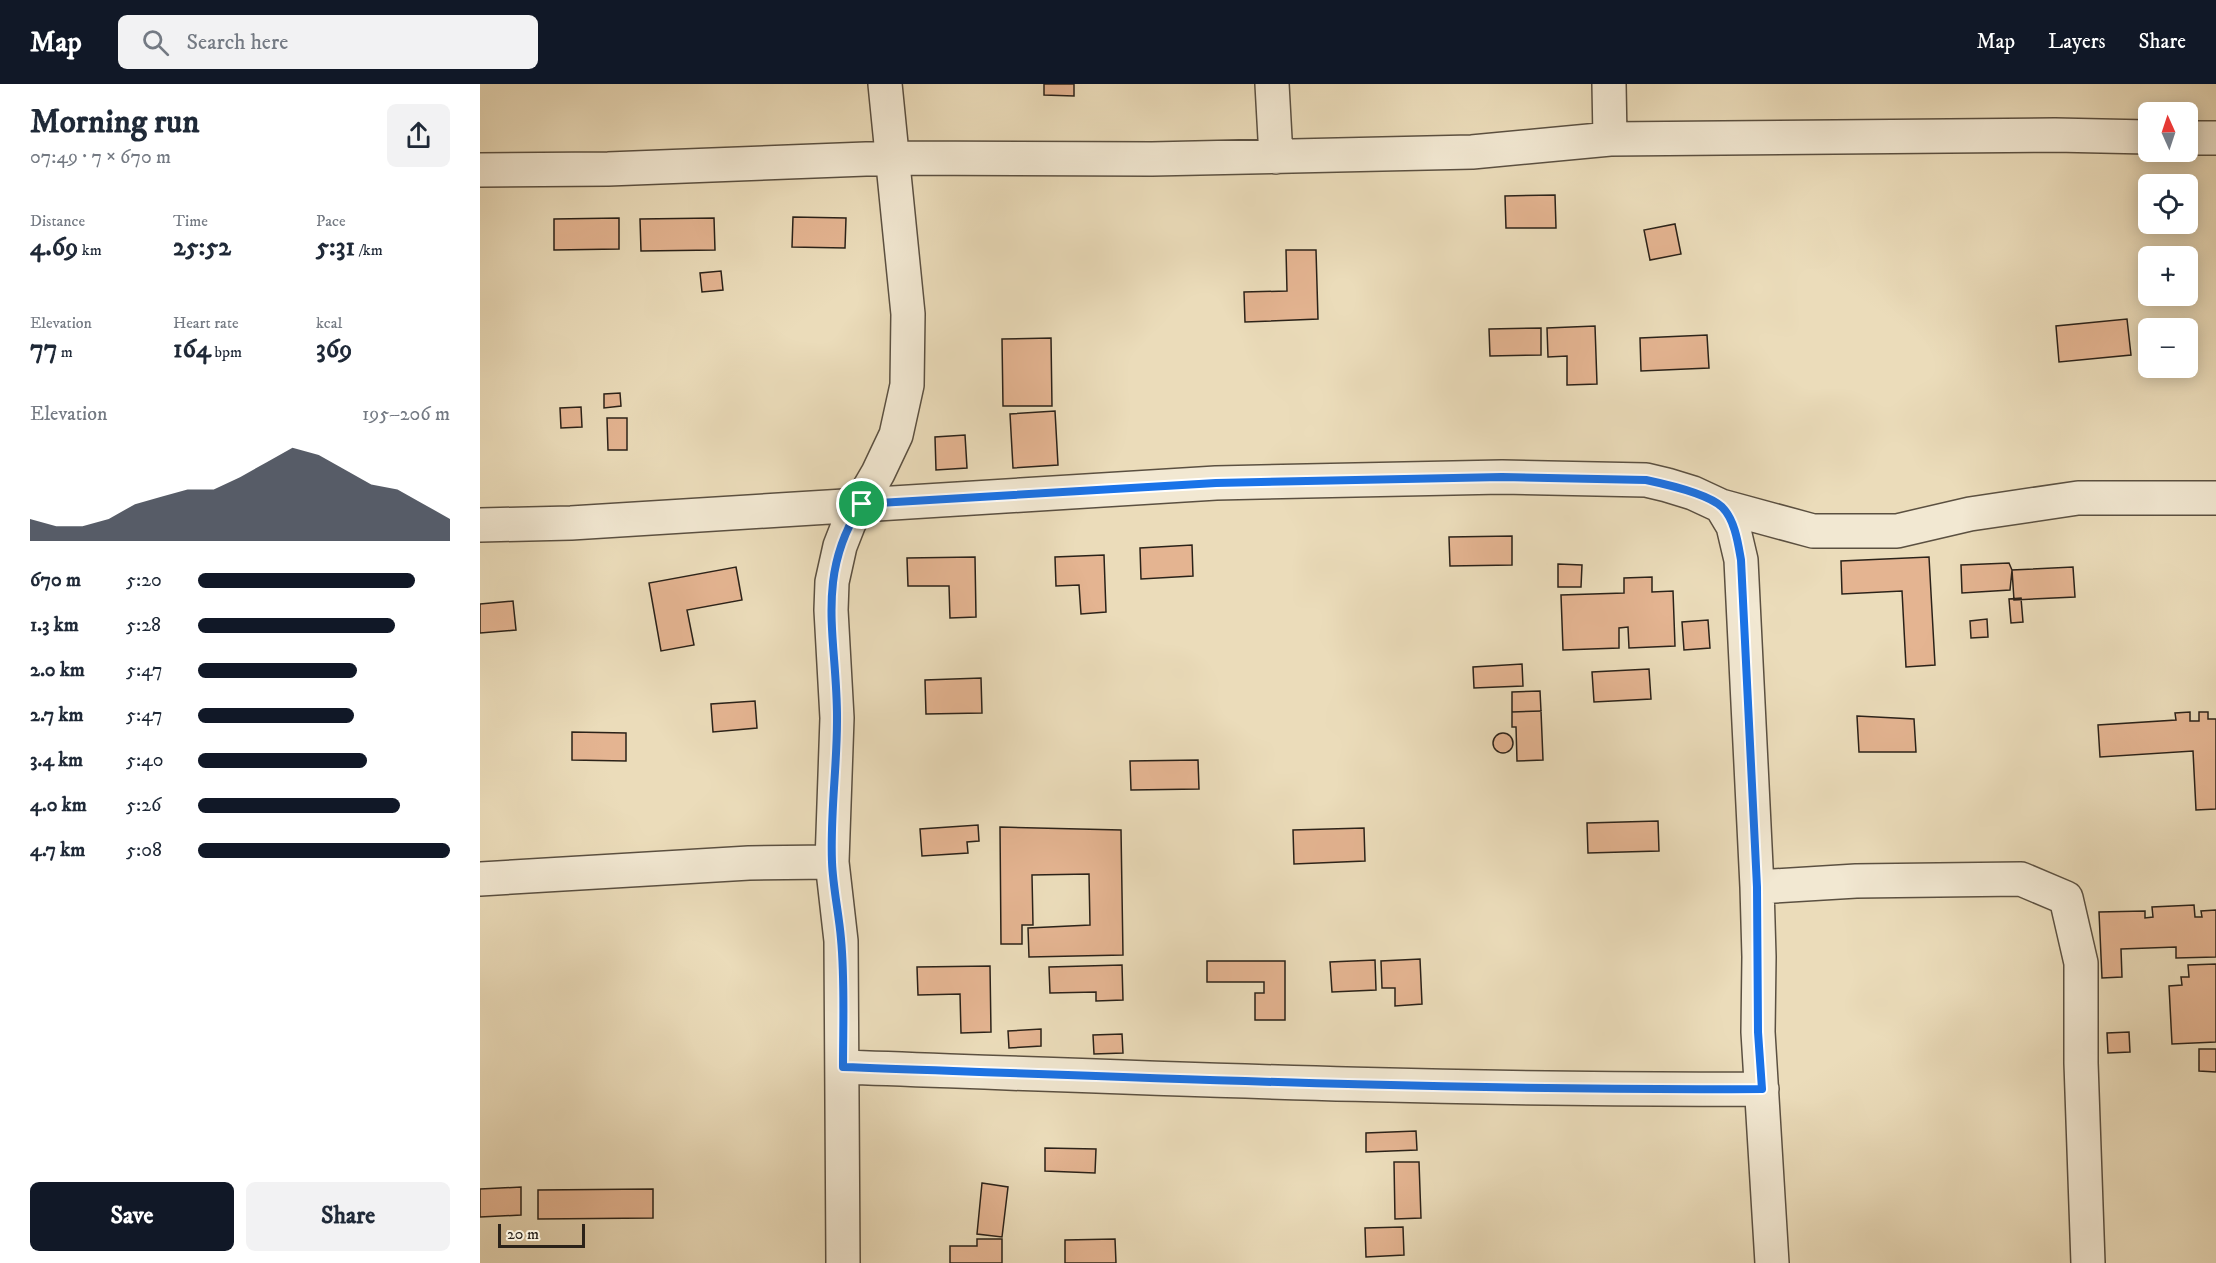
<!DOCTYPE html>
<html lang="en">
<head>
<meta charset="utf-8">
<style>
  :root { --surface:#fff; --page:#f2f2f3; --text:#1f2937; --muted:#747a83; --accent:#111827 }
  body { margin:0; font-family:"IM FELL DW Pica",serif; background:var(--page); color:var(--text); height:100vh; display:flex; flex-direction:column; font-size:22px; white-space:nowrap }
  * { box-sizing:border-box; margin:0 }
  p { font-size:20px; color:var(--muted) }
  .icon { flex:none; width:33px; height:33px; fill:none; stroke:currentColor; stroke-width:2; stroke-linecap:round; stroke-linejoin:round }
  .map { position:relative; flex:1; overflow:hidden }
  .side { display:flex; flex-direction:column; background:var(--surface); width:480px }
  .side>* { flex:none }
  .needle { width:39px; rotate:357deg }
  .fabs { position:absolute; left:1658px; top:18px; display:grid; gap:12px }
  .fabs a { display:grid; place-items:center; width:60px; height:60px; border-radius:9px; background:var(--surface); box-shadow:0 3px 15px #0003; font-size:30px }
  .scale { position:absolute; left:18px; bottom:15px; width:87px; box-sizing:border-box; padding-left:6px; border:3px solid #2b2219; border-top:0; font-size:16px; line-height:21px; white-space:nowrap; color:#2b2219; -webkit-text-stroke:4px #f2e8d2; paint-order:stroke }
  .pin { position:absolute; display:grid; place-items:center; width:51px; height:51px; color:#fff; margin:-26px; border:3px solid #fff; border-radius:50%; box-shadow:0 2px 6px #0007 }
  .round { display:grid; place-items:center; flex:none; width:63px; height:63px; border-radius:9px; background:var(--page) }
  .summary { display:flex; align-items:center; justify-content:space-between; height:102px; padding:0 30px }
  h1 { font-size:33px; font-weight:700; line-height:45px }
  .metrics { display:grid; grid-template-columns:repeat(3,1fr); gap:9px; height:102px; padding:6px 30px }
  .metrics div { display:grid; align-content:center }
  .metrics b { font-size:26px; font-weight:700 }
  .metrics small { font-size:16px; font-weight:400 }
  .metrics p { font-size:16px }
  .chart { height:168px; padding:12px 30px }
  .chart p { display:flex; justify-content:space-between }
  .chart svg { width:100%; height:108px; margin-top:6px; fill:var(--accent); opacity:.7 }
  .primary-button { display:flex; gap:12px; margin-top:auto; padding:12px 30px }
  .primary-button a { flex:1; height:69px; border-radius:9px; background:var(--accent); color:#fff; font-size:24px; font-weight:700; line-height:69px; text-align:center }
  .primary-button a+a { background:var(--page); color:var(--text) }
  ul { padding:0 30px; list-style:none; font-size:20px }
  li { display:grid; grid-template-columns:96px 72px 1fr; align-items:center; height:45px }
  li i { height:15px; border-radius:8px; background:var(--accent) }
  header { display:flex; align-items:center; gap:36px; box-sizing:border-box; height:84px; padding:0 30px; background:var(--accent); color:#fff }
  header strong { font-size:28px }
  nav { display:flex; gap:33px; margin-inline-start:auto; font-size:21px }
  .search { width:420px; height:54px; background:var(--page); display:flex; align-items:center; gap:15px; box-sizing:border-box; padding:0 21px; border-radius:9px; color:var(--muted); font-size:22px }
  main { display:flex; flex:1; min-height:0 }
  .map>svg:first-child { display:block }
  .building { fill:#e4b491; stroke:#2b2219; stroke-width:1.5 }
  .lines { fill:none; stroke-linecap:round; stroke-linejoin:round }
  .minor-casing { stroke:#5b5041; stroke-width:36 }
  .minor { stroke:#f2e8d2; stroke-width:33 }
  .route-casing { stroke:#fff; stroke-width:12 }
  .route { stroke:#1a73e8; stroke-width:8 }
</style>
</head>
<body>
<header>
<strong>Map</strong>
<div class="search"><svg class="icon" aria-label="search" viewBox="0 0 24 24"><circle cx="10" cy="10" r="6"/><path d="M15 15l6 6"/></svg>Search here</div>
<nav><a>Map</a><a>Layers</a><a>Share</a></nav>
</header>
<main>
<section class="side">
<div class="summary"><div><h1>Morning run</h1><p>07:49 · 7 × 670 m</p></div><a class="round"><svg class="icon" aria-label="share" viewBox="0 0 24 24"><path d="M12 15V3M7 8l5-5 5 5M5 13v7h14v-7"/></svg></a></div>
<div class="metrics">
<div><p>Distance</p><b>4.69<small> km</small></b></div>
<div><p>Time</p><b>25:52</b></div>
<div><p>Pace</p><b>5:31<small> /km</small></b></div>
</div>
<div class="metrics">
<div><p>Elevation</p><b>77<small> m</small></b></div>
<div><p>Heart rate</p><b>164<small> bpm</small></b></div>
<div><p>kcal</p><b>369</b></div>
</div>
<div class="chart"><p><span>Elevation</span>195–206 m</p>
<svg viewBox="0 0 160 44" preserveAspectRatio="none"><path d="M0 44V35L10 38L20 38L30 35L40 29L50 26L60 23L70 23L80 18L90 12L100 6L110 9L120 15L130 21L140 23L150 29L160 35V44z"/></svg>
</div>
<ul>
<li><b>670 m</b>5:20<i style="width:86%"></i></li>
<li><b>1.3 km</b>5:28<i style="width:78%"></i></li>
<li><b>2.0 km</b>5:47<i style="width:63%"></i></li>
<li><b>2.7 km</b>5:47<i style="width:62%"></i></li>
<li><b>3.4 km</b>5:40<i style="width:67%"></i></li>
<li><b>4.0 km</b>5:26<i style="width:80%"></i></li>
<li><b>4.7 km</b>5:08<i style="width:100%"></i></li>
</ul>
<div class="primary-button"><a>Save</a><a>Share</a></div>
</section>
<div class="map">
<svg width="1736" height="1179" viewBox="0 0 1736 1179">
  <rect width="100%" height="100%" fill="#ebdcba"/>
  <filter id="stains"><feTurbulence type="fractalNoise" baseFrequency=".00333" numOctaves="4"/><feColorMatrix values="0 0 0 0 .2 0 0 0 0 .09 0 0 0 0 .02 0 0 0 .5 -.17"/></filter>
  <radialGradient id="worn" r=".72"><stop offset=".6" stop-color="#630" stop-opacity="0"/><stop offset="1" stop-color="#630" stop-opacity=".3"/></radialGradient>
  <!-- building -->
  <path class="building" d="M564,0H594V12L564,11Z
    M1075,111L1076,144H1026L1025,112Z
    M313,133L366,134L365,164L312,163Z
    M139,134V165L74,166V135Z
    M234,134L235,166L161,167L160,135Z
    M1195,140L1201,170L1170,176L1164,146Z
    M806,166H836L838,235L765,238L764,208L807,207Z
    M241,187L243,206L222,208L220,189Z
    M1647,235L1651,271L1579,278L1576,242Z
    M1115,242L1117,300L1087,301V272L1068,273L1067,244Z
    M1061,244V271L1010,272L1009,245Z
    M1227,251L1229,284L1161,287L1160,254Z
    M571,254L572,322H523L522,255Z
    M140,309L141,322L124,324V310Z
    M101,323L102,343L81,344L80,324Z
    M575,327L578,381L533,384L530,330Z
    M127,334H147V366H128Z
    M485,351L487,384L456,386L455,353Z
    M1032,452V481L970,482L969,453Z
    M712,461L713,492L661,495L660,464Z
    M624,471L626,528L601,530L599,501L576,502L575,473Z
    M495,473L496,533L470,534L469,502H428L427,474Z
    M1449,473L1455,581L1426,583L1422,507L1362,510L1361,477Z
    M1529,479L1532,486L1530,506L1482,509L1481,481Z
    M1078,480L1102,481L1101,503H1078Z
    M256,483L262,516L207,526L214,561L181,567L169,499Z
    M1593,483L1595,513L1534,516L1532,486Z
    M1172,493V508L1193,507L1195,562L1149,564L1148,543L1139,544V564L1083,566L1081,511L1144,509V494Z
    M1541,514L1543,538L1531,539L1529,515Z
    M33,517L36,546L0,549V520Z
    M1507,535L1508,553L1491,554L1490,537Z
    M1228,536L1230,564L1204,566L1202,538Z
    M1042,580L1043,602L994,604L993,583Z
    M1169,585L1171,615L1114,618L1112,588Z
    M501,594L502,629L446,630L445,596Z
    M1060,607L1061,627L1032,628V608Z
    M275,617L277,644L233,648L231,620Z
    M1061,627L1063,676L1037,677L1036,643H1032V628Z
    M1710,628V637H1719V628H1728V635H1736V725L1716,726L1713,667L1620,673L1618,641L1696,636L1695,629Z
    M1377,632L1434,635L1436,668H1379Z
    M92,648L146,649V677L92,676Z
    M1013 659a10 10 0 1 1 20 0a10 10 0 1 1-20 0Z
    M718,676L719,705L651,706L650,677Z
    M1178,737L1179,767L1108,769L1107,739Z
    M498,741L499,757L487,758L488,769L442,772L440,745Z
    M520,743L641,746L643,871L549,873L548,844L610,841L609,790L552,791L553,841H542V860H521Z
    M884,744L885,777L814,780L813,746Z
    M1714,821L1715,833H1722L1721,827L1736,826V873L1696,874V863L1641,865L1642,893L1622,894L1619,828L1665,827V834L1673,833L1672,823Z
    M940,875L942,920L915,922V904H902L901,877Z
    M895,876L896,906L852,908L850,878Z
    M727,877H805V936H775V909H784V898H727Z
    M1736,880V958L1692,960L1689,902L1702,901L1701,893H1709L1708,881Z
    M642,881L643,916L616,917V908L570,909L569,883Z
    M510,882L511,948L481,949L480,910L438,911L437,883Z
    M561,945V962L529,964L528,947Z
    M1649,948L1650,968L1628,969L1627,949Z
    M642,950L643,969L614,970L613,951Z
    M1719,965H1736V988L1719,987Z
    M936,1047L937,1066L886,1068V1049Z
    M565,1064L616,1065L615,1089L565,1087Z
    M914,1078H939L941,1134L915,1135Z
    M502,1099L528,1103L522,1153L497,1150Z
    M41,1103V1131L0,1133V1105Z
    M173,1105V1134L58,1135V1106Z
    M923,1143L924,1171L886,1173L885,1144Z
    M497,1155H522V1179H470V1162H497Z
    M635,1155L636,1179H585V1156Z"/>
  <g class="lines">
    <!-- minor casing -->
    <g class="minor-casing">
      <path id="minor" d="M792,0L796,73
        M1129,0L1130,55
        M1707,54H1736
        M0,86L128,85L412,74L672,75L992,68L1130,55L1575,51L1668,53
        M1241,422L1253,442L1261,476L1277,803L1279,873L1278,948L1292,1179
        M0,441L91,439L736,399L1022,393L1166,396L1187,401L1213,409L1241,422L1333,447H1417L1490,430L1598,414H1736
        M0,795L269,779L352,778
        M1277,803L1376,797L1541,795L1586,814L1601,879V979L1608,1179
        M363,983C669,994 976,1007 1282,1005
        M363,1179L361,857L352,778L357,634L351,526L352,498L360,462L369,439L398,389L416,351L427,301L428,230L405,0"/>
    </g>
    <!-- minor -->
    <use href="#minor" class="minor"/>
  </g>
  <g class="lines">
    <!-- route casing -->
    <g class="route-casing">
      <path id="route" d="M1022,393L1166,396C1185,400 1228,410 1242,423C1255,436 1258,459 1261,476L1277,803L1278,948L1282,1005C976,1007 670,994 363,983C363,941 365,897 361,855C359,830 353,804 352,778C350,731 357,684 357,637C358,558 333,493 382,420L736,399Z"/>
    </g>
    <!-- route -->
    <use href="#route" class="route"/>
  </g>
  <rect width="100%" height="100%" filter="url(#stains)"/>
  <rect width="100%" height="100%" fill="url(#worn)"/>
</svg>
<div class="fabs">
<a><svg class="needle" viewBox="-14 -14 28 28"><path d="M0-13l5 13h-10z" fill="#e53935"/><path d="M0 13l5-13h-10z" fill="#747a83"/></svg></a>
<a><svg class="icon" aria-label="locate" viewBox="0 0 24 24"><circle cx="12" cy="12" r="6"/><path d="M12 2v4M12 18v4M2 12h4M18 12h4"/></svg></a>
<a>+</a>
<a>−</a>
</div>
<div class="scale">20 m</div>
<div class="pin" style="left:382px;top:420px;background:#1e9e55"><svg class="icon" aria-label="arrive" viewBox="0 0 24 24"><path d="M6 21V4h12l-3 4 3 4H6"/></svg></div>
</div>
</main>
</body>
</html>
